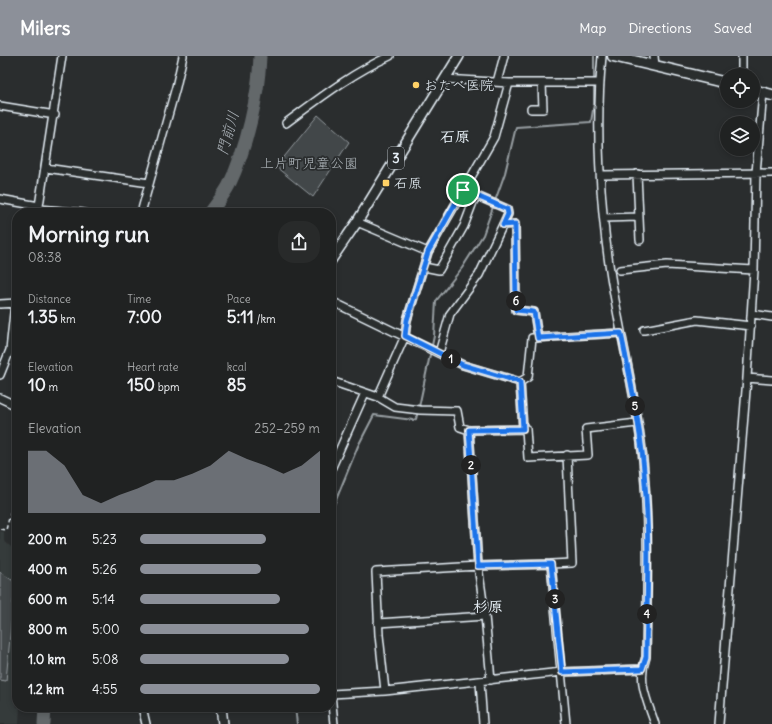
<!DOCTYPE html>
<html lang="en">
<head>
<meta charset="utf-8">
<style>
  :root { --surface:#202222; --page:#282a2a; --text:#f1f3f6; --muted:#a2a4a5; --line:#3d3f40; --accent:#8c9099 }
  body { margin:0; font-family:Delius,"Klee One",sans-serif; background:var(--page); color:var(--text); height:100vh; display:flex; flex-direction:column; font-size:15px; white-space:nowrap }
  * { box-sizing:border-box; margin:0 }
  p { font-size:13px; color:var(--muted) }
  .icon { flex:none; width:22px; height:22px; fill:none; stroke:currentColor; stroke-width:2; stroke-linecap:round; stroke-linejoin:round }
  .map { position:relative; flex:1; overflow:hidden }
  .drawer { position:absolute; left:12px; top:152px; width:324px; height:504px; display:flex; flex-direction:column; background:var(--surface); border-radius:16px; box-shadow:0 2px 6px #0003,0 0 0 1px var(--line) }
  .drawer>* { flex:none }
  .controls { position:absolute; left:720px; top:12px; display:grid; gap:8px }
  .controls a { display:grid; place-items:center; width:40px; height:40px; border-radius:50%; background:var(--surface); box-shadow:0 2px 6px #0003,0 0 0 1px var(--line); font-size:20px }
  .pin { position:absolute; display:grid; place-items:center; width:34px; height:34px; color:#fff; margin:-17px; border:2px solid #fff; border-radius:50%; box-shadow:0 1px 4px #0007 }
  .km { position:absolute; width:20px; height:20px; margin:-10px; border-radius:50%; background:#222; color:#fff; font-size:11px; line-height:20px; text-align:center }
  .round { display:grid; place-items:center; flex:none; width:42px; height:42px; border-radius:16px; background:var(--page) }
  .overview { display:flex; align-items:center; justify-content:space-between; height:68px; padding:0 16px }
  h1 { font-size:22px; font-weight:700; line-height:30px }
  .figures { display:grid; grid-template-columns:repeat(3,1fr); gap:6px; height:68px; padding:4px 16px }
  .figures div { display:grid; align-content:center }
  .figures b { font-size:17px; font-weight:700 }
  .figures small { font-size:11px; font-weight:400 }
  .figures p { font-size:11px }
  .chart { height:112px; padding:8px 16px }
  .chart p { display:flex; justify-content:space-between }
  .chart svg { width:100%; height:72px; margin-top:4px; fill:var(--accent); opacity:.7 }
  ul { padding:0 16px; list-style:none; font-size:13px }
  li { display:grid; grid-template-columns:64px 48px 1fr; align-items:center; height:30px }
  li i { height:10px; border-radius:5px; background:var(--accent) }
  header { display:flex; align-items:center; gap:24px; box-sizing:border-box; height:56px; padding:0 20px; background:var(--accent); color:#fff }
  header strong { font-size:19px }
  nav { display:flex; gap:22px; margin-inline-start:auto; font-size:14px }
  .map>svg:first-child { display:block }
  .built { fill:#363a3b }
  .green { fill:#424648; stroke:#959ca0 }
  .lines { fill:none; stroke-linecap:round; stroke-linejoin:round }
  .stream { stroke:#989fa3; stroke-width:2 }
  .river { stroke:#63686b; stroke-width:13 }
  .minor-casing { stroke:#e8f1f8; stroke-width:10 }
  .major-casing { stroke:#e8f1f8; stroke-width:12 }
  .highway-casing { stroke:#e8f1f8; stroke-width:13 }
  .path { stroke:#e8f1f8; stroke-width:1.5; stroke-dasharray:4 3; stroke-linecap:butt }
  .minor { stroke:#2a2d2e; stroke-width:7 }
  .major { stroke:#2a2d2e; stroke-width:9 }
  .highway { stroke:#2a2d2e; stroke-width:10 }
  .route-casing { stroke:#fff; stroke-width:8 }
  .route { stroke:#1a73e8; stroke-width:5 }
  .poi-dot { fill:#ffd166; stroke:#2a2d2e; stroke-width:1.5 }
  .labels { text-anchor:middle; stroke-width:3.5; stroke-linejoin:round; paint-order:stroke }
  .shield { fill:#2a2d2e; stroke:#afb6bb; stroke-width:1 }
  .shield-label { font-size:13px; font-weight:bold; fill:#e8f1f8 }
  .poi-label { font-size:14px; fill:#e8f1f8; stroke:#2a2d2e; text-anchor:start }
  .park-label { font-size:14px; fill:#aeb5ba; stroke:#2a2d2e }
  .water-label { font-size:15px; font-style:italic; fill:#acb3b9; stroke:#2a2d2e }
  .neighbourhood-label { font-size:15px; font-weight:bold; fill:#e8f1f8; stroke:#2a2d2e }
</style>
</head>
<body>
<header>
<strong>Milers</strong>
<nav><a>Map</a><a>Directions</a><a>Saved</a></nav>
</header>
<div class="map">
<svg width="772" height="668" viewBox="0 0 772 668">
  <rect width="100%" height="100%" fill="#2a2d2e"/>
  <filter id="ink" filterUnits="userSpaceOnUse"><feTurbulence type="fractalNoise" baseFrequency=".025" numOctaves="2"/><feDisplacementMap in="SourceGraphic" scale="8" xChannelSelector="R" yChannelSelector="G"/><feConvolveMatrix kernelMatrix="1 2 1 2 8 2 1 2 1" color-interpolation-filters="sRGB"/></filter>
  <g filter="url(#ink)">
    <!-- built -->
    <path class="built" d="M0,475L4,476V485L14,493L17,499V651H20L19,668H0Z"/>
    <!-- green -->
    <path class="green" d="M318,59L349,86L313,141L276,111Z
      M0,516L15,526L6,625L0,624Z"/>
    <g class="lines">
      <!-- stream -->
      <path class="stream" d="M594,25V0
        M419,351L434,280L436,245L462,212L483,179L505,117L516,71L591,66L594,48V29
        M331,456L358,390L374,359L413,364L416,363L418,355
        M331,580L334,610L331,612
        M295,651L297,668"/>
      <!-- river -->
      <path class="river" d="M210,157C216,148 224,139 229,129C246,94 259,39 260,0
        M44,668L45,651"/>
      <!-- minor casing -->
      <g class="minor-casing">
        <path id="minor" d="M602,0C595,70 600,152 611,221C620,276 633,330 641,386C650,457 647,529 646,601C637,626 647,644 655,668
          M654,0L655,10
          M742,19V0
          M445,23L509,27H599
          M497,26L504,0
          M0,50L55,59
          M531,53H543L542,27
          M286,67C320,42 352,17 390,0
          M46,112L149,127
          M637,118L640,184
          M601,119L772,117
          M0,143L39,150
          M40,153L84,157
          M41,157L39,150L62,0
          M141,157L176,31L183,0
          M604,162L639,161
          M357,166L428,196
          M503,169L515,168L516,254L534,256L538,282
          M424,211L439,214L464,170L475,141
          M620,214L667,209L754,214
          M331,245L463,309L520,326L528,321L532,282L621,277
          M0,248L17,247
          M752,258L772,261
          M644,274L697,264L751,270
          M439,297L450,258L479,219L508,158L507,153L463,134
          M0,319L10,294L15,247
          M747,322L772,324
          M331,325L378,341L395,351L420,354L457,355L460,371L469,374L478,510L485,560L491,624
          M520,326L523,373
          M378,341L405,280L407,264L428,196L494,81L509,27
          M0,342L17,350
          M469,374L526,373L528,402L588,399L586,373L637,367
          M331,413L365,337
          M551,508L572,507L567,399
          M378,567L485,560
          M480,626L483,668
          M385,635L379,579L376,516L478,510L551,508L566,668
          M331,638L385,635L562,616L642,613
          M331,638L334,668
          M142,651L146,668
          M719,668L747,322L754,214L756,117L763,36"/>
      </g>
      <!-- major casing -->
      <g class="major-casing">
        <path id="major" d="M331,204L357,166L459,0
          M221,651L223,668"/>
      </g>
      <!-- highway casing -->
      <g class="highway-casing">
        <path id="highway" d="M613,0L727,27
          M753,34L772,39"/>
      </g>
      <!-- path -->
      <path class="path" d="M0,473L6,474L17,430"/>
      <!-- minor -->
      <use href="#minor" class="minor"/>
      <!-- major -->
      <use href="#major" class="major"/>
      <!-- highway -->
      <use href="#highway" class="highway"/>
    </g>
  </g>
  <g class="lines" filter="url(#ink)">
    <!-- route casing -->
    <g class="route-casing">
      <path id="route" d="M463,134L507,153L508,158L503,169L515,168L516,254L534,256L538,282L621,277C631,327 642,377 645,428C650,485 647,543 646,601L642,613L562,616L551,508L478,510L469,374L523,373L520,326L463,309L405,280L407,264L428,196Z"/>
    </g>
    <!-- route -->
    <use href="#route" class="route"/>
  </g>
  <!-- markers -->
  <g class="poi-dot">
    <circle cx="416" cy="29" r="4"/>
    <rect x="382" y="123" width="8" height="8" rx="2"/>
  </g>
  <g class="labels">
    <!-- shield labels -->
    <rect class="shield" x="388" y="91" width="16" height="22" rx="3"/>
    <g class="shield-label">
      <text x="396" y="107">3</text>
    </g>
    <!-- poi labels -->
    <g class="poi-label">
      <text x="424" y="34">おたべ医院</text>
      <text x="394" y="132">石原</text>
    </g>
    <!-- park labels -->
    <g class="park-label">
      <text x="309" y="112">上片町児童公園</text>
    </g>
    <!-- water labels -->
    <g class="water-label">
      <text transform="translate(228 77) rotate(-74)" y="5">門前川</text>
    </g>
    <!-- neighbourhood labels -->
    <g class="neighbourhood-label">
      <text x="455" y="86">石原</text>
      <text x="488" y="556">杉原</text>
    </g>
  </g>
</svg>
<div class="controls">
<a><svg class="icon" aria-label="locate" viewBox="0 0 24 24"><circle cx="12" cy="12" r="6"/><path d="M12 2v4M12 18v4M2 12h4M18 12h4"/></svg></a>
<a><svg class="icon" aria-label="layers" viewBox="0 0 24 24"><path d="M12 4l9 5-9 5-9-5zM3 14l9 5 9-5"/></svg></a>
</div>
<div class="pin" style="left:463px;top:134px;background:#1e9e55"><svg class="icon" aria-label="arrive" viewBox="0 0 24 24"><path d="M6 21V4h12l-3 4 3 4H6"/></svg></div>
<b class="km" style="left:451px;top:303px">1</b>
<b class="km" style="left:471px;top:409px">2</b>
<b class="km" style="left:555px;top:543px">3</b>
<b class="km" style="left:647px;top:558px">4</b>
<b class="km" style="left:635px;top:350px">5</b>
<b class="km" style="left:516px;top:245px">6</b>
<section class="drawer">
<div class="overview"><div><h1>Morning run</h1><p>08:38</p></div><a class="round"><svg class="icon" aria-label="share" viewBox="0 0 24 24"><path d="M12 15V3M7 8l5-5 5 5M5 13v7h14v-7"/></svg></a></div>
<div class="figures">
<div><p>Distance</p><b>1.35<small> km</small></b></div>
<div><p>Time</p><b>7:00</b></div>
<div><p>Pace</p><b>5:11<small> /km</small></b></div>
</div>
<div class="figures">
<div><p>Elevation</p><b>10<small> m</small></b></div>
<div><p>Heart rate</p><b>150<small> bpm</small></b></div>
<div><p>kcal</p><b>85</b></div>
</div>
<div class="chart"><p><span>Elevation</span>252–259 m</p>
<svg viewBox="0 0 160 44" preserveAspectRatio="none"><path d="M0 44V6L10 6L20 15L30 33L40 38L50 33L60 29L70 24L80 24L90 20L100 15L110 6L120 11L130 15L140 20L150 15L160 6V44z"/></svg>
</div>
<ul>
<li><b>200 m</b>5:23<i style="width:70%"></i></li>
<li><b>400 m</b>5:26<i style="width:67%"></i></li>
<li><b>600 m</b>5:14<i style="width:78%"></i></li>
<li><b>800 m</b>5:00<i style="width:94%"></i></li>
<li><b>1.0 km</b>5:08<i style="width:83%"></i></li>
<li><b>1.2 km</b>4:55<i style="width:100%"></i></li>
</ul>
</section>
</div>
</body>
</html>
